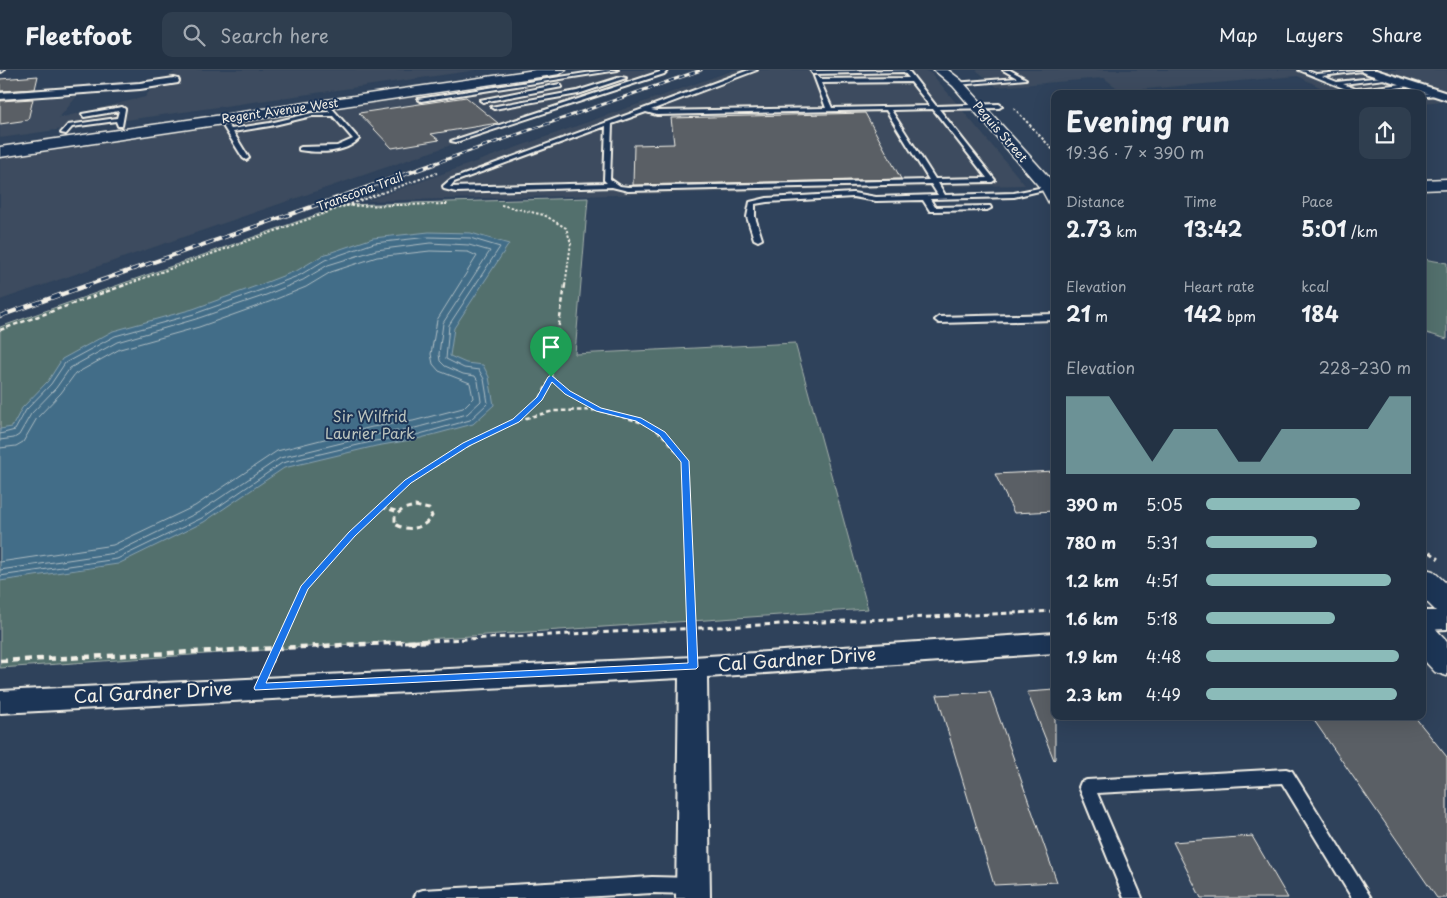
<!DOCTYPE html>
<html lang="en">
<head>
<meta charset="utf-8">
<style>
  :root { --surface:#233244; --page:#2f3e4f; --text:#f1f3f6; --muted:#a3aab2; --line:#404d5d; --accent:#8bbbb9 }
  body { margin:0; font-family:"Playpen Sans",sans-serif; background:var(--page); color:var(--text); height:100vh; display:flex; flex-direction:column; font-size:19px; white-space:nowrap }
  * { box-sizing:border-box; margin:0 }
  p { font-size:16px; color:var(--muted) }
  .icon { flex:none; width:28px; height:28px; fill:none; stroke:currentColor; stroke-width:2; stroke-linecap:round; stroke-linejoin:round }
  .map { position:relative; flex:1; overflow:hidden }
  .details { position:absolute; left:1051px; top:20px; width:375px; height:630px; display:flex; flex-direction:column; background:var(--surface); border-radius:10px; box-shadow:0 5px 20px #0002,0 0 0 1px var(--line) }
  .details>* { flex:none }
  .pin { position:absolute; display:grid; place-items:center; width:42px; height:42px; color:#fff; margin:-51px -21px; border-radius:50% 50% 50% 0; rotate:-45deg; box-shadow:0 0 5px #0007 }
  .pin .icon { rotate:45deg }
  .round { display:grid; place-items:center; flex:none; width:52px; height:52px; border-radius:10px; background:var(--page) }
  .summary { display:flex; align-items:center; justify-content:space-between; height:85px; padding:0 15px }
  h1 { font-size:28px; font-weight:700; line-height:38px }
  .figures { display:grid; grid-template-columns:repeat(3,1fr); gap:8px; height:85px; padding:5px 15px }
  .figures div { display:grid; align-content:center }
  .figures b { font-size:21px; font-weight:700 }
  .figures small { font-size:14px; font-weight:400 }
  .figures p { font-size:14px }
  .chart { height:140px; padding:10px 15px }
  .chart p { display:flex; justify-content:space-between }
  .chart svg { width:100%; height:90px; margin-top:5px; fill:var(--accent); opacity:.7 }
  ul { padding:0 15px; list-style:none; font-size:16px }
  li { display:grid; grid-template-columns:80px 60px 1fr; align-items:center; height:38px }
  li i { height:12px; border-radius:6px; background:var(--accent) }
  header { display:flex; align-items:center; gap:30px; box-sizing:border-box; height:70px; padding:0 25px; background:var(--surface); border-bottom:1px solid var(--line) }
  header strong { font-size:24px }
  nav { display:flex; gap:28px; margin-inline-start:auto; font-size:18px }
  .search { width:350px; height:45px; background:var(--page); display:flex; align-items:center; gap:12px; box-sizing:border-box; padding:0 18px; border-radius:10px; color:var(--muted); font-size:19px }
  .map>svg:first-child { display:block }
  .built { fill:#3c4b5e }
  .green { fill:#536f6d; stroke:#a4b0aa }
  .water { fill:#426d88; stroke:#89a2ae }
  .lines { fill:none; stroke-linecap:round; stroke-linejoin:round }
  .shore { stroke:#adbcc2; stroke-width:1 }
  .building { fill:#5a5f65; stroke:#f4f1e8 }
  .service-casing { stroke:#f4f1e8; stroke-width:4 }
  .minor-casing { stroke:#f4f1e8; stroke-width:4 }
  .tertiary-casing { stroke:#f4f1e8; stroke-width:3 }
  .secondary-casing { stroke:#f4f1e8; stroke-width:3 }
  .path-far3 { stroke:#f4f1e8; stroke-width:2; stroke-dasharray:2.5 2; stroke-linecap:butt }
  .path-far2 { stroke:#f4f1e8; stroke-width:2.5; stroke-dasharray:4.5 3; stroke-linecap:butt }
  .path-far1 { stroke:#f4f1e8; stroke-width:3; stroke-dasharray:5.5 4; stroke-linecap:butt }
  .path { stroke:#f4f1e8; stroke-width:4.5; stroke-dasharray:7 5; stroke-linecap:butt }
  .service { fill:#1d3557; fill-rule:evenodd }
  .minor { fill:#1d3557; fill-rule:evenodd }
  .tertiary { fill:#1d3557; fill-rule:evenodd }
  .secondary { fill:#1d3557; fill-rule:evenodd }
  .rail-far2-casing { stroke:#f4f1e8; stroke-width:3 }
  .rail-far1-casing { stroke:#f4f1e8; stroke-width:4 }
  .rail-casing { stroke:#f4f1e8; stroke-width:4.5 }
  .rail-far2 { stroke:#1d3557; stroke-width:2; stroke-dasharray:5.5; stroke-linecap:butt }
  .rail-far1 { stroke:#1d3557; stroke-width:2.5; stroke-dasharray:8; stroke-linecap:butt }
  .rail { stroke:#1d3557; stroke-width:3; stroke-dasharray:9; stroke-linecap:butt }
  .route { fill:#1a73e8; stroke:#fff; fill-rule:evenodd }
  .labels { text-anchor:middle; stroke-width:4; stroke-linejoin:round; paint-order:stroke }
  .far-street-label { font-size:12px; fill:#f4f1e8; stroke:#1d3557 }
  .park-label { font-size:15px; fill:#bcc4bd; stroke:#1d3557 }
  .near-street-label { font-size:18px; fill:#f4f1e8; stroke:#1d3557 }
</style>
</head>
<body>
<header>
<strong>Fleetfoot</strong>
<div class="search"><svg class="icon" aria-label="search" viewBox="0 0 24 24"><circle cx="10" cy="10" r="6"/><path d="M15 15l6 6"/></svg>Search here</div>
<nav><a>Map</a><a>Layers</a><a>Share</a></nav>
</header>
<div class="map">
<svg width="1447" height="828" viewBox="0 0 1447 828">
  <rect width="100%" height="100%" fill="#2f425b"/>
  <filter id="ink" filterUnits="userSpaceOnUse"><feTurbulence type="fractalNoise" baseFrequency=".02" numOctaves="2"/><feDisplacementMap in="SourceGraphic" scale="10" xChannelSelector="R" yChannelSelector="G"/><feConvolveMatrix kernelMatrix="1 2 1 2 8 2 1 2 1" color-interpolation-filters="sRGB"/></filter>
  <g filter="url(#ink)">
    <!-- built -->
    <path class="built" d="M177,0H477L0,68V31L77,26L59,48L145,27L151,19Z
      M597,0H670L0,230V88Z
      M734,0H925L932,4L1025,115L366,131Z
      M976,0H1355L1444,31L1423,33L1422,24H1333L1298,6L1121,21L1104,8L997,17Z
      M1374,0H1447V24Z"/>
    <!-- green -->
    <path class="green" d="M588,128L575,284L795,273L868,539L0,598V257L344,135Z
      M1423,189L1447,193V269L1423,262Z"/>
    <!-- water -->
    <path class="water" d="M429,162L471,163L509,174L454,258L450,286L466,293L483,295L489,307L494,335L473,354L417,369L376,376L284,398L204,452L118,494L0,511V359L12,357L22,338L48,311L62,289L113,261L193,239L262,214L298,200L323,185L373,168Z"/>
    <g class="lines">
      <!-- shore -->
      <path class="shore" d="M0,364L15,360L26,340L51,314L65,293L115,266L194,244L264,219L300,205L325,190L374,173L429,167L470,168L500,177L449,255L446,289L464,298L479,300L484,309L488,333L470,350L416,365L375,371L282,393L202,448L117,489L0,506
        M0,370L14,368L19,365L31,344L56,318L70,298L117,272L196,249L266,225L303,210L328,195L376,180L430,173L469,175L490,181L443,253L439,284L440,291L445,296L463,304L475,306L478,311L481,331L467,344L415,358L374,365L280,388L199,442L115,483L0,500
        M0,378L16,376L23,372L37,348L61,323L75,304L120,279L199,257L269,232L306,217L331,202L377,187L430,181L468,182L477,186L437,250L431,284L433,294L439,301L470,313L473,328L463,338L413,351L372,357L277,381L195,436L113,475L0,492"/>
    </g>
    <!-- building -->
    <path class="building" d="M38,6L35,19L0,21V9Z
      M466,27L498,53L431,64L439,70L392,78L359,43Z
      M33,29L28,50L0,54V31Z
      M865,43L901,109L633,115L634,75L674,74L671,48Z
      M1055,401V441L1014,443L995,404Z
      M1055,620V689L1054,690L1027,622Z
      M990,622L1005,664L1057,812L994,815L937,625Z
      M1311,646H1414L1447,687V828H1437Z
      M1252,766L1288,828H1201L1173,772Z"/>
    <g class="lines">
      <!-- service casing -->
      <g class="service-casing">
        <path id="service" d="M0,0H4L1,2Z
          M605,0H618L421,31L418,29Z
          M660,0L667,1L664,4L456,72L451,71L660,2Z
          M749,0H757L651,40L657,41L826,38L814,6H818L820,9L909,8L904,2L813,4L811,1L908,0L936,36L999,34L1002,36L999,38L939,39L995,110L992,112L938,113L945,125L1014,123L1049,116L1052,118L1014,127L930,129L935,137L990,136L991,138L987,140L933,141H930L923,130L876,131L853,127L767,132L755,134V147L762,169L758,171L754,169L747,147L750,132L767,128L853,123L876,127L938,125L931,114L628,121L612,117L456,122L444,119L443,116L450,110ZM911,12L930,36L832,38L821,13ZM933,39L987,108L935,109L891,40ZM886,40L929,110L628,117L620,116L610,109L612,54L646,42L657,45ZM606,56L604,110L607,113L450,117L454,112Z
          M1003,0H1010L1026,9L957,15L954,13L1017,8Z
          M1299,0H1306L1316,4L1370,0L1322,6L1337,12L1390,6L1393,8L1343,14L1356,19L1412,13L1415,15L1358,24Z
          M621,7L626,8L578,24L494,39L491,37L577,21Z
          M560,14L562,17L483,32L480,30Z
          M1440,22V24L1422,27V24H1421Z
          M330,36L359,69C344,84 318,83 299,80V78L301,77L337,76L353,69L333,46H312L270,56L233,62L249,88L246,90L243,88L223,56L228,55L231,59L270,53L312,43L330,42L327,38Z
          M122,37L125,39L122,56H118L116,51L72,57L66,64L61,63L68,55L117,48L119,41L84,47L82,44Z
          M1055,244V250L939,253L935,250L939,247Z
          M1286,699L1292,701L1371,828H1352L1282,713L1097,723L1142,828H1124L1079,717L1081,712L1087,710Z
          M652,807L692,808L698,810L701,816L698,822L692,824L652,823L565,828H414L417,822L423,820Z"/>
      </g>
      <!-- minor casing -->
      <g class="minor-casing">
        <path id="minor" d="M1361,0H1376L1447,23V30L1362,2Z
          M174,8L178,9L179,11L178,13L140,19L0,29V23L140,13Z
          M1422,541H1447V559L1422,560Z
          M1055,563V583L707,607L710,828H676L679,608L0,643V621L693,587Z"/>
      </g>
      <!-- tertiary casing -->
      <g class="tertiary-casing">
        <path id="tertiary" d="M934,0H948L961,10L1055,114V134L1049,133L1042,120L953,16Z
          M1447,109V119L1422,120V110Z
          M1422,498L1433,501L1447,514V544L1436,541L1422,527Z
          M1422,553L1434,557L1447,571V606L1435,602L1422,588Z"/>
      </g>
      <!-- secondary casing -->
      <g class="secondary-casing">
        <path id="secondary" d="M535,0H566L560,4L0,87V77Z"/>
      </g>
      <!-- path-far3 -->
      <path class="path-far3" d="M1014,38L1055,82
        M501,135L544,145L566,158L571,173L565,216
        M346,136L448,134
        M122,216L437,103"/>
      <!-- path-far2 -->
      <path class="path-far2" d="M0,260L125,215
        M551,307C565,320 581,333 599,340C625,350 649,348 669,372
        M518,350L554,341L598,340
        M472,372L516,351L540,329L551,307L565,215"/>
      <!-- path-far1 -->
      <path class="path-far1" d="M668,371L685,391L692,572
        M415,436L429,439L432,446C424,459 408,462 395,454V446L403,439Z
        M381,437L399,442
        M1422,476L1439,489
        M280,572L304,518L352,464L408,412L475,371
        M404,572L1055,541"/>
      <!-- path -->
      <path class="path" d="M692,571V576
        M0,591L430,571
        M269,595L280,571"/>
      <!-- service -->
      <use href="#service" class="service"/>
      <!-- minor -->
      <use href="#minor" class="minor"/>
      <!-- tertiary -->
      <use href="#tertiary" class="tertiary"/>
      <!-- secondary -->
      <use href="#secondary" class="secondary"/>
      <!-- rail-far2 casing -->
      <g class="rail-far2-casing">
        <path id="rail-far2" d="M430,95L701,0"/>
      </g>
      <!-- rail-far1 casing -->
      <g class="rail-far1-casing">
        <path id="rail-far1" d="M85,216L434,94"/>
      </g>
      <!-- rail casing -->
      <g class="rail-casing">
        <path id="rail" d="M0,246L88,215"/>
      </g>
      <!-- rail-far2 -->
      <use href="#rail-far2" class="rail-far2"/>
      <!-- rail-far1 -->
      <use href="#rail-far1" class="rail-far1"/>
      <!-- rail -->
      <use href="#rail" class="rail"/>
    </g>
  </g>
  <!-- route -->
  <path class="route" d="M551,305L570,321L601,338L641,348L665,362L689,391L698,597L696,599L255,620L254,618L301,516L349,462L405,410L463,373L513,349L537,327L548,307ZM552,312L565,324L596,341L636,351L659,365L681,392L688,593L266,613L308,519L355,466L411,413L469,376L519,352L542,330Z"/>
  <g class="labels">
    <!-- far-street labels -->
    <g class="far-street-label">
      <text transform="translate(280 41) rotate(-8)" y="4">Regent Avenue West</text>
      <text transform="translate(1000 62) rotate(49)" y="4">Peguis Street</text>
      <text transform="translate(360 122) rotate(-20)" y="4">Transcona Trail</text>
    </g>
    <!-- park labels -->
    <g class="park-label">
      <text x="370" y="352">Sir Wilfrid<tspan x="370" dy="17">Laurier Park</tspan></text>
    </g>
    <!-- near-street labels -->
    <g class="near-street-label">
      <text transform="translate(797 590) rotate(-4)" y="6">Cal Gardner Drive</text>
      <text transform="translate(153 623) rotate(-3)" y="6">Cal Gardner Drive</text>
    </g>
  </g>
</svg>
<div class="pin" style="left:551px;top:307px;background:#1e9e55"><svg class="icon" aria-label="arrive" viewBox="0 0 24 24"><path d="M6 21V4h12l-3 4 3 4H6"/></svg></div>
<section class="details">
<div class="summary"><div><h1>Evening run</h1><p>19:36 · 7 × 390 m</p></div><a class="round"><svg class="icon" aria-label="share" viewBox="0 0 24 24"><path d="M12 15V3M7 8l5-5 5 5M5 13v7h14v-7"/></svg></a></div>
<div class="figures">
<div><p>Distance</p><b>2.73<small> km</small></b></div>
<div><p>Time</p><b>13:42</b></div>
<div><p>Pace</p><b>5:01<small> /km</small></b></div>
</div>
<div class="figures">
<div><p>Elevation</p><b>21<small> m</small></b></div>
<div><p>Heart rate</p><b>142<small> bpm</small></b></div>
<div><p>kcal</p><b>184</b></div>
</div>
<div class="chart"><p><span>Elevation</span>228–230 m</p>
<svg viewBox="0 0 160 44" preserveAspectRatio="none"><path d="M0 44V6L10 6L20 6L30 22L40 38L50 22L60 22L70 22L80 38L90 38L100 22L110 22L120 22L130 22L140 22L150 6L160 6V44z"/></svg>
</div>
<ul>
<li><b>390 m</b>5:05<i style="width:75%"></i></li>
<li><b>780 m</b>5:31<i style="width:54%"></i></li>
<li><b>1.2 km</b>4:51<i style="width:90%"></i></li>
<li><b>1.6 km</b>5:18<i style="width:63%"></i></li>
<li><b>1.9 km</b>4:48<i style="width:94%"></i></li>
<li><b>2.3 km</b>4:49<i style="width:93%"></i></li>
</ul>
</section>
</div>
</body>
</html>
